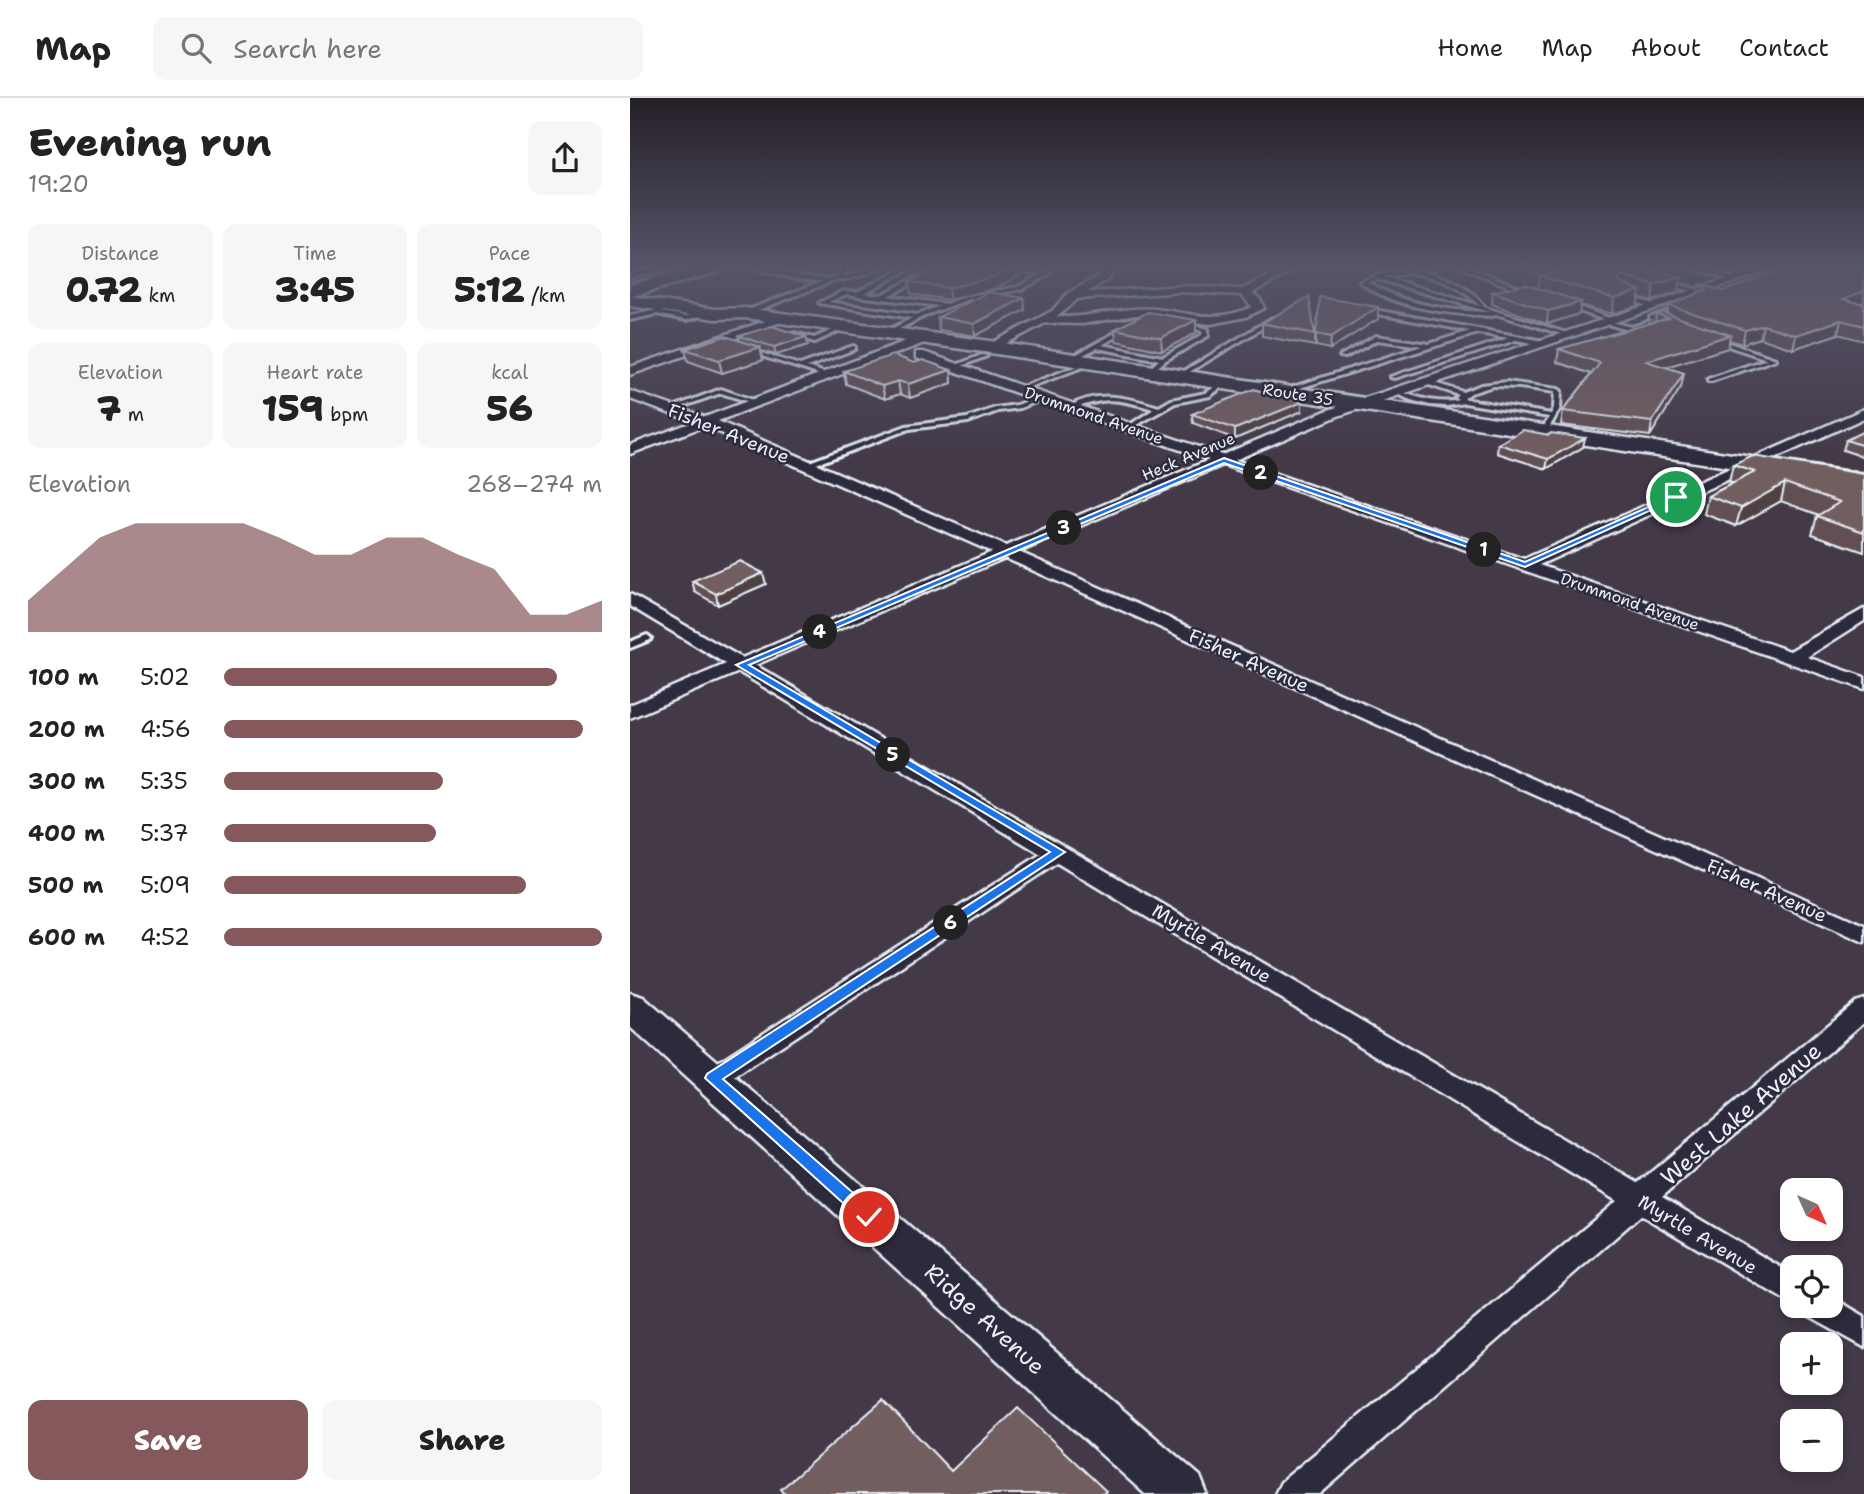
<!DOCTYPE html>
<html lang="en">
<head>
<meta charset="utf-8">
<style>
  :root { --surface:#fff; --page:#f6f6f6; --text:#222; --muted:#767676; --line:#e0e0e0; --accent:#85585c }
  body { margin:0; font-family:"Shantell Sans",sans-serif; background:var(--page); color:var(--text); height:100vh; display:flex; flex-direction:column; font-size:26px; white-space:nowrap }
  * { box-sizing:border-box; margin:0 }
  p { font-size:23px; color:var(--muted) }
  .icon { flex:none; width:38px; height:38px; fill:none; stroke:currentColor; stroke-width:2; stroke-linecap:round; stroke-linejoin:round }
  .map { position:relative; flex:1; overflow:hidden }
  .sheet { display:flex; flex-direction:column; background:var(--surface); width:630px }
  .sheet>* { flex:none }
  .needle { width:46px; rotate:135deg }
  .controls { position:absolute; left:1150px; top:1080px; display:grid; gap:14px }
  .controls a { display:grid; place-items:center; width:63px; height:63px; border-radius:14px; background:var(--surface); box-shadow:0 4px 10px #0003; font-size:35px }
  .pin { position:absolute; display:grid; place-items:center; width:60px; height:60px; color:#fff; margin:-30px; border:4px solid #fff; border-radius:50%; box-shadow:0 2px 7px #0007 }
  .km { position:absolute; width:35px; height:35px; margin:-18px; border-radius:50%; background:#222; color:#fff; font-size:19px; line-height:35px; text-align:center }
  .round { display:grid; place-items:center; flex:none; width:74px; height:74px; border-radius:14px; background:var(--page) }
  .summary { display:flex; align-items:center; justify-content:space-between; height:119px; padding:0 28px }
  h1 { font-size:38px; font-weight:800; line-height:52px }
  .metrics { display:grid; grid-template-columns:repeat(3,1fr); gap:10px; height:119px; padding:7px 28px }
  .metrics div { display:grid; align-content:center; border-radius:14px; background:var(--page); text-align:center }
  .metrics b { font-size:35px; font-weight:800 }
  .metrics small { font-size:19px; font-weight:400 }
  .metrics p { font-size:19px }
  .chart { height:196px; padding:14px 28px }
  .chart p { display:flex; justify-content:space-between }
  .chart svg { width:100%; height:126px; margin-top:7px; fill:var(--accent); opacity:.7 }
  .primary-button { display:flex; gap:14px; margin-top:auto; padding:14px 28px }
  .primary-button a { flex:1; height:80px; border-radius:14px; background:var(--accent); color:#fff; font-size:28px; font-weight:800; line-height:80px; text-align:center }
  .primary-button a+a { background:var(--page); color:var(--text) }
  ul { padding:0 28px; list-style:none; font-size:23px }
  li { display:grid; grid-template-columns:112px 84px 1fr; align-items:center; height:52px }
  li i { height:18px; border-radius:9px; background:var(--accent) }
  header { display:flex; align-items:center; gap:42px; box-sizing:border-box; height:98px; padding:0 35px; background:var(--surface); border-bottom:2px solid var(--line) }
  header strong { font-size:33px }
  nav { display:flex; gap:38px; margin-inline-start:auto; font-size:24px }
  .search { width:490px; height:63px; background:var(--page); display:flex; align-items:center; gap:18px; box-sizing:border-box; padding:0 24px; border-radius:14px; color:var(--muted); font-size:26px }
  main { display:flex; flex:1; min-height:0 }
  .map>svg:first-child { display:block }
  .lines { fill:none; stroke-linecap:round; stroke-linejoin:round }
  .lane-casing { stroke:#e8f1f8; stroke-width:6 }
  .street-casing { stroke:#e8f1f8; stroke-width:5 }
  .secondary-casing { stroke:#e8f1f8; stroke-width:5 }
  .primary-casing { stroke:#e8f1f8; stroke-width:5 }
  .highway-casing { stroke:#e8f1f8; stroke-width:6 }
  .lane { fill:#2f2a3d; fill-rule:evenodd }
  .street { fill:#2f2a3d; fill-rule:evenodd }
  .secondary { fill:#2f2a3d; fill-rule:evenodd }
  .primary { fill:#2f2a3d; fill-rule:evenodd }
  .highway { fill:#2f2a3d; fill-rule:evenodd }
  .wall { fill:#625052; stroke:#e8f1f8; stroke-width:2 }
  .shaded-wall { fill:#504142; stroke:#e8f1f8; stroke-width:2 }
  .building { fill:#725d5f; stroke:#e8f1f8; stroke-width:2 }
  .route { fill:#1a73e8; stroke:#fff; stroke-width:2 }
  .labels { text-anchor:middle; stroke-width:5; stroke-linejoin:round; paint-order:stroke }
  .far-street-label { font-size:16px; fill:#e8f1f8; stroke:#2f2a3d }
  .street-label { font-size:19px; fill:#e8f1f8; stroke:#2f2a3d }
  .near-street-label { font-size:23px; fill:#e8f1f8; stroke:#2f2a3d }
</style>
</head>
<body>
<header>
<strong>Map</strong>
<div class="search"><svg class="icon" aria-label="search" viewBox="0 0 24 24"><circle cx="10" cy="10" r="6"/><path d="M15 15l6 6"/></svg>Search here</div>
<nav><a>Home</a><a>Map</a><a>About</a><a>Contact</a></nav>
</header>
<main>
<section class="sheet">
<div class="summary"><div><h1>Evening run</h1><p>19:20</p></div><a class="round"><svg class="icon" aria-label="share" viewBox="0 0 24 24"><path d="M12 15V3M7 8l5-5 5 5M5 13v7h14v-7"/></svg></a></div>
<div class="metrics">
<div><p>Distance</p><b>0.72<small> km</small></b></div>
<div><p>Time</p><b>3:45</b></div>
<div><p>Pace</p><b>5:12<small> /km</small></b></div>
</div>
<div class="metrics">
<div><p>Elevation</p><b>7<small> m</small></b></div>
<div><p>Heart rate</p><b>159<small> bpm</small></b></div>
<div><p>kcal</p><b>56</b></div>
</div>
<div class="chart"><p><span>Elevation</span>268–274 m</p>
<svg viewBox="0 0 160 44" preserveAspectRatio="none"><path d="M0 44V33L10 22L20 11L30 6L40 6L50 6L60 6L70 11L80 17L90 17L100 11L110 11L120 17L130 22L140 38L150 38L160 33V44z"/></svg>
</div>
<ul>
<li><b>100 m</b>5:02<i style="width:88%"></i></li>
<li><b>200 m</b>4:56<i style="width:95%"></i></li>
<li><b>300 m</b>5:35<i style="width:58%"></i></li>
<li><b>400 m</b>5:37<i style="width:56%"></i></li>
<li><b>500 m</b>5:09<i style="width:80%"></i></li>
<li><b>600 m</b>4:52<i style="width:100%"></i></li>
</ul>
<div class="primary-button"><a>Save</a><a>Share</a></div>
</section>
<div class="map">
<svg width="1234" height="1396" viewBox="0 0 1234 1396">
  <rect width="100%" height="100%" fill="#433947"/>
  <filter id="ink" filterUnits="userSpaceOnUse"><feTurbulence type="fractalNoise" baseFrequency=".0143" numOctaves="2"/><feDisplacementMap in="SourceGraphic" scale="14" xChannelSelector="R" yChannelSelector="G"/><feConvolveMatrix kernelMatrix="1 2 1 2 8 2 1 2 1" color-interpolation-filters="sRGB"/></filter>
  <g filter="url(#ink)">
    <g class="lines">
      <!-- lane casing -->
      <g class="lane-casing">
        <path id="lane" d="M27,169H36L0,180V176Z
          M116,169C146,169 175,183 206,180L214,169H220L211,179C224,178 237,169 250,169C234,179 217,182 198,183V185L115,217L112,215L113,214L193,183L169,181Z
          M276,169H283L234,195L251,197L306,169H313L258,198L316,206L338,198L388,189L412,176L367,169H382L421,175L392,191L339,201L296,217L256,238L254,237V235L282,220L189,205L214,193L227,194ZM217,196L227,198L309,208L287,217L198,204Z
          M831,169H838L898,193L893,194Z
          M1059,169H1067L1107,181L1102,182Z
          M781,171L802,175L823,183L842,195L856,210L940,236L935,237L866,216L863,218C820,216 766,211 730,184L748,177ZM781,175C807,178 832,189 850,208L754,179ZM748,181L859,214C817,213 773,206 737,184Z
          M1036,184H1040L1072,193L1067,194L1036,186Z
          M997,198L1026,207L1027,208L1024,210L995,201L994,200Z
          M937,205L982,221L983,222L978,223L935,208L934,207Z
          M1049,209L1052,211L1051,212L1028,220L1032,221V223L1001,233L971,224L974,222L1001,229L1024,222L1020,221V219Z
          M734,210L913,243L916,245L913,247L886,242L765,280L760,279L879,240L848,235L654,295H650V293L792,248L747,242L715,259L710,258L746,238L799,246L840,233L732,213L731,212Z
          M31,211L33,214L56,218L79,213L82,215L56,222L27,216L0,222V218Z
          M642,220L644,221V223L551,279L546,278Z
          M555,225L578,231V238L536,262L521,275L516,274L529,262L467,250L441,263L436,262L496,229L498,230V232L472,247L533,259L572,237L573,233L553,228L552,227Z
          M212,228L217,229L185,244L161,237L164,235L184,240Z
          M1083,241H1087L1146,261L1082,283H1078V281L1137,261L1083,243Z
          M223,248L225,249V251L177,269L199,276V278L197,279L116,253L121,252L170,267Z
          M352,257L357,258L326,270L321,269Z
          M458,264L463,265L392,292L387,291Z
          M795,282L833,294L851,287L877,284L928,291L931,293L930,310L917,334L914,336L911,334L919,319L835,305L817,308L800,307L781,302L762,294L765,292C787,299 806,307 829,302L826,300L829,297L793,285V283ZM863,288L890,289L925,294L924,310L921,316L840,302L834,300L841,295Z
          M592,284L597,285L580,298L545,305L500,331L497,329L498,328L524,311C486,301 480,298 442,311L439,309C468,291 498,300 529,309L541,302L576,295Z
          M91,291L129,304L126,306L91,295L43,312L38,311Z
          M413,297L415,298V300L390,310L368,313L338,324L279,331L181,368L174,366L276,328L337,320L365,310L387,307Z
          M17,537L21,540L20,542L0,550V544Z"/>
      </g>
      <!-- street casing -->
      <g class="street-casing">
        <path id="street" d="M476,169H486L478,181L458,194L553,188L613,191L657,169H670L622,195L630,201L634,210L616,219L581,226L506,217L452,226L415,225L364,252L354,249L422,213L437,196L470,177ZM553,194L612,197L622,209C573,230 548,207 503,211C477,213 454,220 427,219L447,201Z
          M1133,169H1148L708,318L605,362L894,461L1234,311V320L909,467L1160,553L1234,511V523L1177,559L1234,579V591L593,367L389,454L1234,827V844L375,460L125,567L1008,1085L1225,904L1234,901V924L1032,1099L1162,1176V1206L1011,1117L690,1396H645L651,1384L987,1103L427,765L92,987L83,990L74,987L70,980L74,973L411,756L109,574L0,620V607L96,566L0,508V496L112,560L362,454L75,328L0,356V347L63,324L0,301V293L75,319L289,238H297V244L88,323L376,448L579,362L286,260V254H294L592,357L698,312Z
          M150,218L154,219V223L0,277V269Z
          M1200,1198L1234,1218V1249L1178,1218L1174,1208H1200Z"/>
      </g>
      <!-- secondary casing -->
      <g class="secondary-casing">
        <path id="secondary" d="M0,895L13,899L570,1378L577,1396H515L0,929Z"/>
      </g>
      <!-- primary casing -->
      <g class="primary-casing">
        <path id="primary" d="M0,198L85,211L115,210L360,243L1234,376V390L360,255L115,220L85,221L0,208Z"/>
      </g>
      <!-- highway casing -->
      <g class="highway-casing">
        <path id="highway" d="M62,169H92L89,173L0,199V187Z"/>
      </g>
      <!-- lane -->
      <use href="#lane" class="lane"/>
      <!-- street -->
      <use href="#street" class="street"/>
      <!-- secondary -->
      <use href="#secondary" class="secondary"/>
      <!-- primary -->
      <use href="#primary" class="primary"/>
      <!-- highway -->
      <use href="#highway" class="highway"/>
    </g>
    <!-- wall -->
    <path class="wall" d="M310,169H392V176L366,190L320,202L281,196L279,184Z
      M902,169H1017L1048,194L1022,203L1009,199L1007,208L982,216L950,207L949,216L917,226L862,206L863,194L908,190L910,178H913L901,174Z
      M1234,169V204L1231,205L1234,206V243L1208,236L1163,251L1130,240L1112,246L1099,242L1098,250L1035,269L1054,275L1051,289L1020,338L931,327L933,313L961,276L927,264L929,251L1025,224L1026,216H1037L1038,207L1068,196L1069,186L1093,193L1161,175Z
      M394,200L395,212L345,238L309,232L308,219Z
      M748,209V221L700,251L686,248V236Z
      M566,222V235L532,253L486,243L485,231Z
      M632,225L685,236V248L632,238Z
      M109,238L176,239L178,247L146,257L131,253L133,262L92,275L58,263L55,251L110,243Z
      M284,265L321,272L322,285L280,300L270,296L255,301L216,286L214,273Z
      M672,313L605,341L563,325L562,316Z
      M1234,333V359L1213,352L1216,342Z
      M919,337L953,349L916,371L867,355L868,346Z
      M1103,367L1234,376V454L1182,436L1187,418L1189,417L1151,403L1106,428L1074,416L1078,398L1103,385L1099,384Z
      M62,483L136,486L88,507L65,494Z"/>
    <!-- shaded-wall -->
    <path class="shaded-wall" d="M382,169H392V176L366,190L320,202L318,190Z
      M1051,179L1048,194L1022,203L1024,187Z
      M1010,192L1007,208L982,216L984,200Z
      M1234,193V204L1210,214L1213,201Z
      M394,200L395,212L345,238L344,226Z
      M951,204L949,216L917,226L918,213Z
      M748,209V221L700,251L701,239Z
      M566,222V235L532,253L531,240Z
      M1211,222L1208,236L1163,251L1166,237Z
      M1133,227L1130,240L1112,246L1115,232Z
      M1100,237L1098,250L1013,276L1016,263Z
      M176,239L178,247L146,257L144,249Z
      M130,249L133,262L92,275L89,262Z
      M321,272L322,285L280,300L278,286Z
      M1054,275L1051,289L1020,338L1022,324Z
      M268,283L270,296L255,301L252,288Z
      M672,304V313L605,341V331Z
      M955,340L953,349L916,371L918,361Z
      M1155,385L1151,403L1106,428L1111,410Z
      M133,475L136,486L88,507L86,496Z"/>
    <!-- building -->
    <path class="building" d="M310,169H382L364,179L318,190L279,184Z
      M938,169H1017L1051,179L1024,187L992,178L988,182L990,185L1010,192L984,200L910,178L942,170Z
      M1177,169H1234V193L1213,201L1234,206V228L1211,222L1166,237L1133,227L1115,232L1038,207L1077,192L1069,186L1093,193L1151,172L1161,175Z
      M895,186L951,204L918,213L863,194Z
      M359,194L394,200L344,226L308,219Z
      M679,199L685,236L632,225Z
      M690,199L748,209L701,239L686,236Z
      M518,214L566,222L531,240L485,231Z
      M1032,214L1100,237L1016,263L1054,275L1022,324L933,313L970,265L929,251L1039,220L1026,216Z
      M142,228L176,239L144,249L109,238Z
      M95,238L130,249L89,262L55,251Z
      M263,257L284,265L293,262L321,272L278,286L268,283L252,288L214,273Z
      M624,291L636,295L640,293L672,304L605,331L562,316Z
      M893,332L919,337L921,335L955,340L918,361L868,346Z
      M1234,333V348L1216,342Z
      M1123,358L1234,376V434L1187,418L1210,404L1155,385L1111,410L1078,398L1125,374L1103,367Z
      M110,463L133,475L86,496L62,483Z
      M253,1302L321,1373L388,1310L476,1393L473,1396H155L151,1391Z"/>
  </g>
  <!-- sky -->
  <linearGradient id="sky" x2="0" y2="1"><stop stop-color="#251f27"/><stop offset="0.46" stop-color="#555469"/><stop offset="1" stop-color="#555469" stop-opacity="0"/></linearGradient>
  <rect width="1234" height="364" fill="url(#sky)"/>
  <!-- route -->
  <path class="route" d="M594,360L895,464L1043,398L1050,399L895,469L594,365L119,567L435,754L93,981L245,1114L247,1119L245,1124H234L75,980L77,976L420,754L106,567Z"/>
  <g class="labels">
    <!-- far-street labels -->
    <g class="far-street-label">
      <text transform="translate(668 296) rotate(9)" y="6">Route 35</text>
      <text transform="translate(464 317) rotate(19)" y="6">Drummond Avenue</text>
      <text transform="translate(558 358) rotate(-23)" y="6">Heck Avenue</text>
      <text transform="translate(1000 503) rotate(19)" y="6">Drummond Avenue</text>
    </g>
    <!-- street labels -->
    <g class="street-label">
      <text transform="translate(99 335) rotate(22)" y="7">Fisher Avenue</text>
      <text transform="translate(619 562) rotate(24)" y="7">Fisher Avenue</text>
      <text transform="translate(1137 792) rotate(24)" y="7">Fisher Avenue</text>
      <text transform="translate(582 845) rotate(31)" y="7">Myrtle Avenue</text>
      <text transform="translate(1068 1136) rotate(31)" y="7">Myrtle Avenue</text>
    </g>
    <!-- near-street labels -->
    <g class="near-street-label">
      <text transform="translate(1111 1016) rotate(-41)" y="8">West Lake Avenue</text>
      <text transform="translate(355 1221) rotate(42)" y="8">Ridge Avenue</text>
    </g>
  </g>
</svg>
<div class="controls">
<a><svg class="needle" viewBox="-14 -14 28 28"><path d="M0-13l5 13h-10z" fill="#e53935"/><path d="M0 13l5-13h-10z" fill="#767676"/></svg></a>
<a><svg class="icon" aria-label="locate" viewBox="0 0 24 24"><circle cx="12" cy="12" r="6"/><path d="M12 2v4M12 18v4M2 12h4M18 12h4"/></svg></a>
<a>+</a>
<a>−</a>
</div>
<div class="pin" style="left:1046px;top:399px;background:#1e9e55"><svg class="icon" aria-label="arrive" viewBox="0 0 24 24"><path d="M6 21V4h12l-3 4 3 4H6"/></svg></div>
<div class="pin" style="left:239px;top:1119px;background:#d93025"><svg class="icon" aria-label="check" viewBox="0 0 24 24"><path d="M5 12l5 5 9-10"/></svg></div>
<b class="km" style="left:854px;top:452px">1</b>
<b class="km" style="left:631px;top:375px">2</b>
<b class="km" style="left:434px;top:430px">3</b>
<b class="km" style="left:190px;top:534px">4</b>
<b class="km" style="left:263px;top:657px">5</b>
<b class="km" style="left:321px;top:825px">6</b>
</div>
</main>
</body>
</html>
